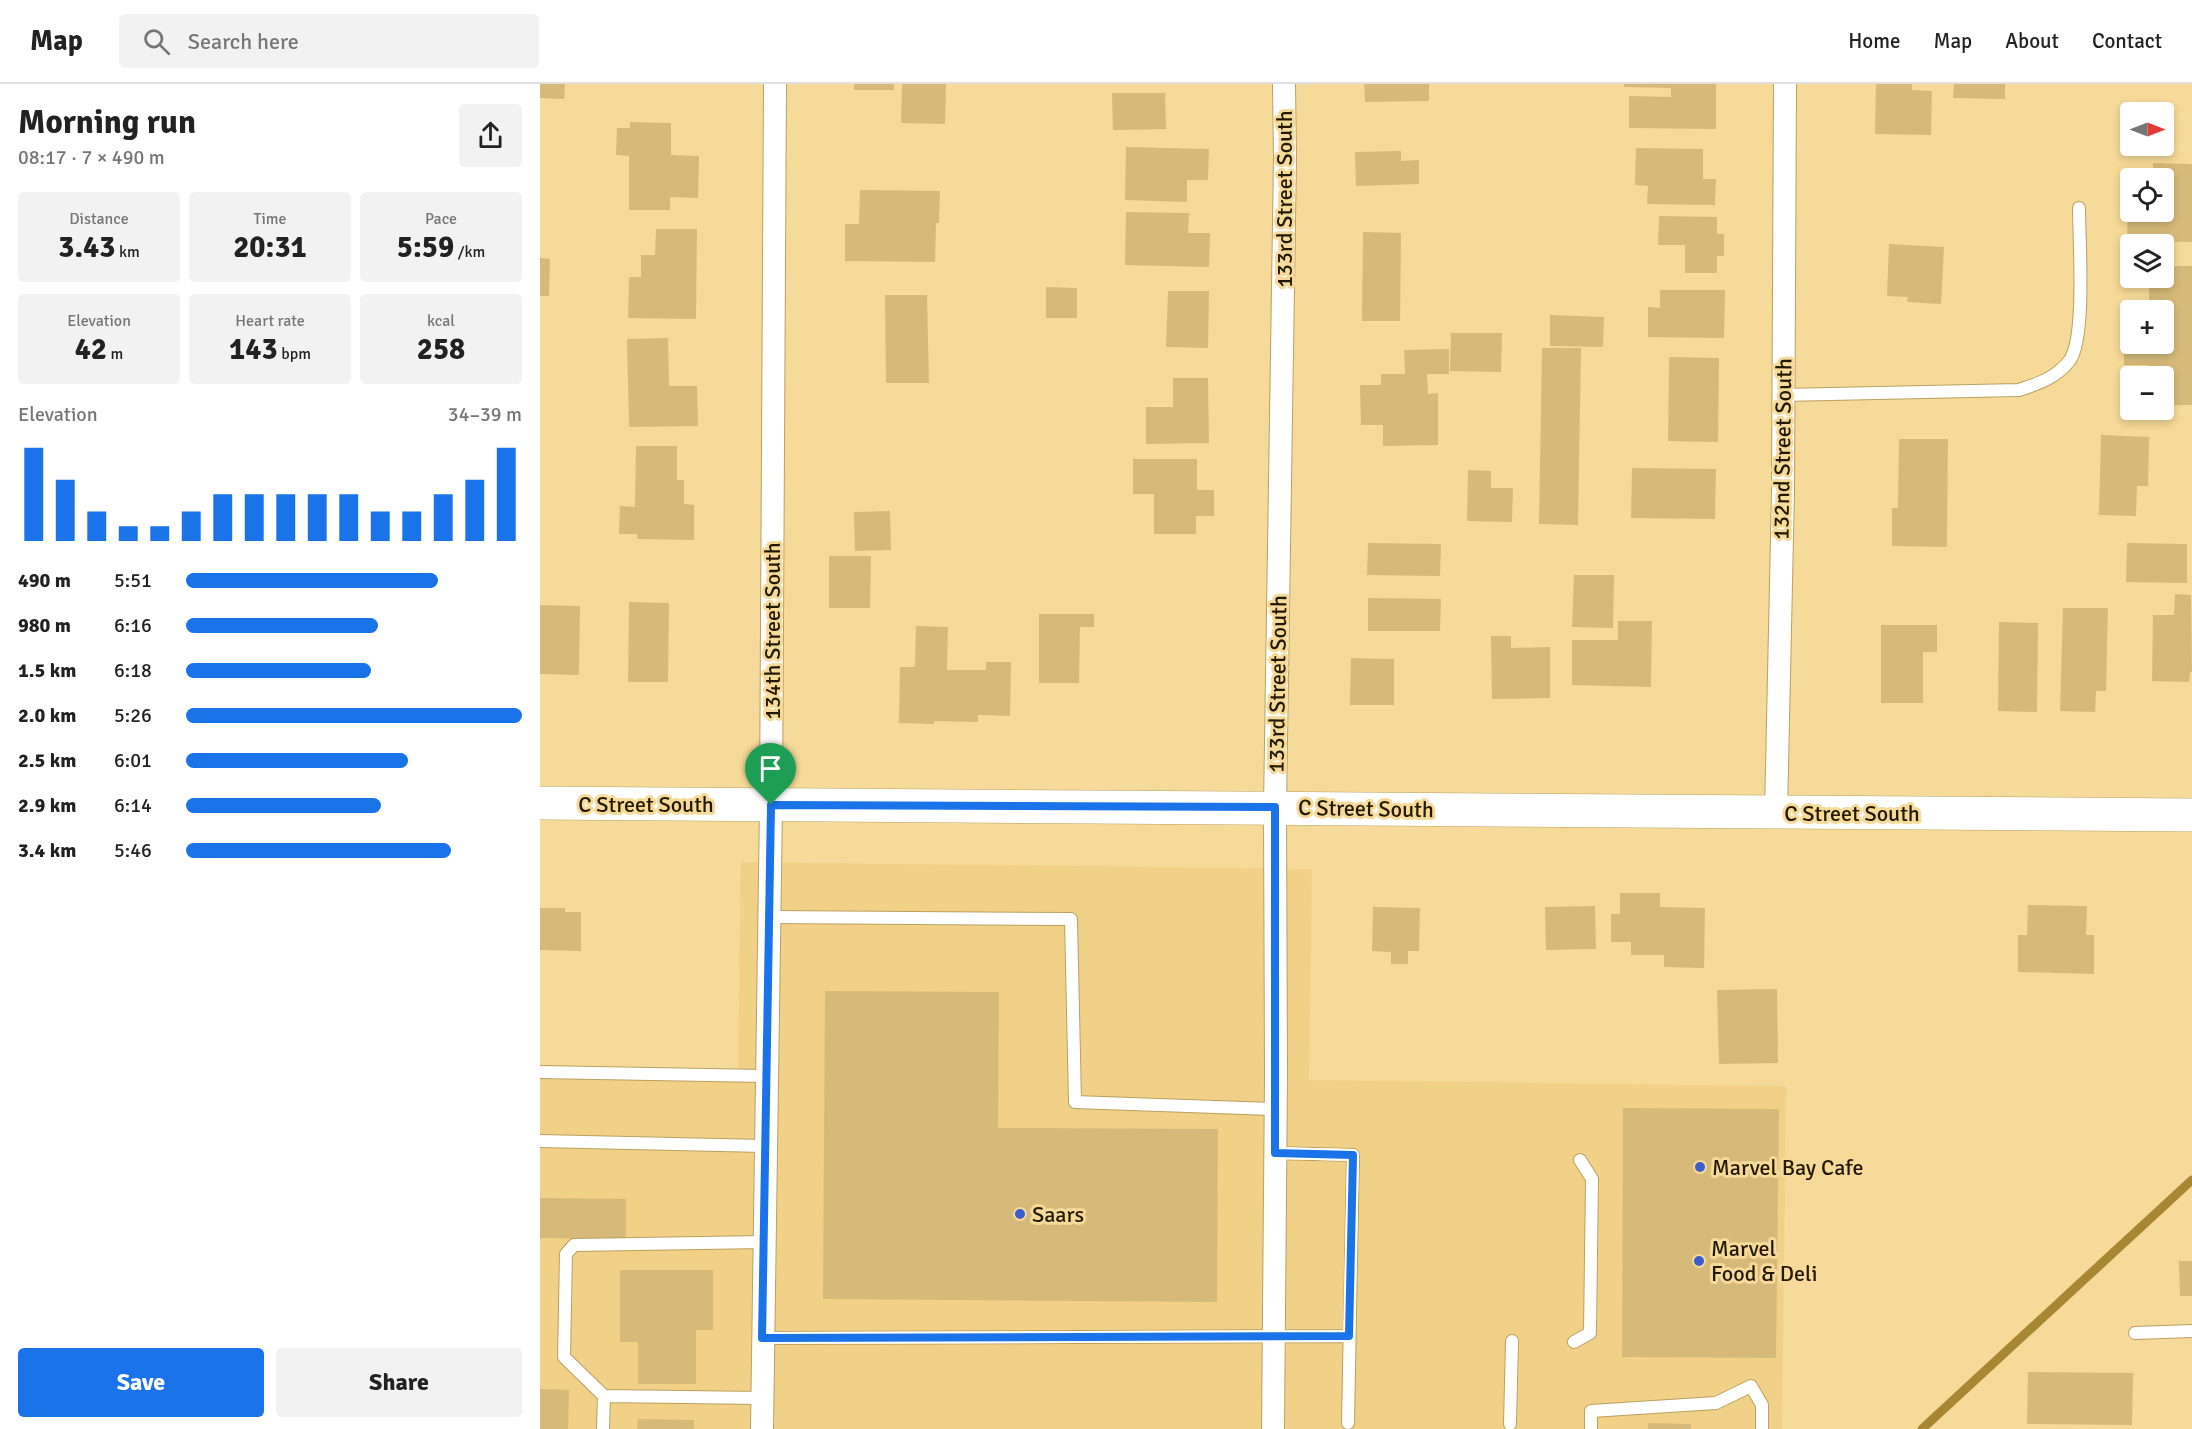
<!DOCTYPE html>
<html lang="en">
<head>
<meta charset="utf-8">
<style>
  :root { --surface:#fff; --page:#f2f2f2; --text:#222; --muted:#767676; --line:#e0e0e0; --accent:#1a73e8 }
  body { margin:0; font-family:Signika,sans-serif; background:var(--page); color:var(--text); height:100vh; display:flex; flex-direction:column; font-size:22px; white-space:nowrap }
  * { box-sizing:border-box; margin:0 }
  p { font-size:20px; color:var(--muted) }
  .icon { flex:none; width:33px; height:33px; fill:none; stroke:currentColor; stroke-width:2; stroke-linecap:round; stroke-linejoin:round }
  .map { position:relative; flex:1; overflow:hidden }
  .sheet { display:flex; flex-direction:column; background:var(--surface); width:540px }
  .sheet>* { flex:none }
  .needle { width:39px; rotate:90deg }
  .fabs { position:absolute; left:1580px; top:18px; display:grid; gap:12px }
  .fabs a { display:grid; place-items:center; width:54px; height:54px; border-radius:6px; background:var(--surface); box-shadow:0 3px 9px #0003; font-size:30px }
  .pin { position:absolute; display:grid; place-items:center; width:51px; height:51px; color:#fff; margin:-62px -26px; border-radius:50% 50% 50% 0; rotate:-45deg; box-shadow:0 0 6px #0007 }
  .pin .icon { rotate:45deg }
  .round { display:grid; place-items:center; flex:none; width:63px; height:63px; border-radius:6px; background:var(--page) }
  .overview { display:flex; align-items:center; justify-content:space-between; height:102px; padding:0 18px }
  h1 { font-size:33px; font-weight:800; line-height:45px }
  .metrics { display:grid; grid-template-columns:repeat(3,1fr); gap:9px; height:102px; padding:6px 18px }
  .metrics div { display:grid; align-content:center; border-radius:6px; background:var(--page); text-align:center }
  .metrics b { font-size:30px; font-weight:800 }
  .metrics small { font-size:16px; font-weight:400 }
  .metrics p { font-size:16px }
  .chart { height:168px; padding:12px 18px }
  .chart p { display:flex; justify-content:space-between }
  .chart svg { width:100%; height:108px; margin-top:6px; stroke:var(--accent); stroke-width:6 }
  .cta { display:flex; gap:12px; margin-top:auto; padding:12px 18px }
  .cta a { flex:1; height:69px; border-radius:6px; background:var(--accent); color:#fff; font-size:24px; font-weight:800; line-height:69px; text-align:center }
  .cta a+a { background:var(--page); color:var(--text) }
  ul { padding:0 18px; list-style:none; font-size:20px }
  li { display:grid; grid-template-columns:96px 72px 1fr; align-items:center; height:45px }
  li i { height:15px; border-radius:8px; background:var(--accent) }
  header { display:flex; align-items:center; gap:36px; box-sizing:border-box; height:84px; padding:0 30px; background:var(--surface); border-bottom:2px solid var(--line) }
  header strong { font-size:28px }
  nav { display:flex; gap:33px; margin-inline-start:auto; font-size:21px }
  .search { width:420px; height:54px; background:var(--page); display:flex; align-items:center; gap:15px; box-sizing:border-box; padding:0 21px; border-radius:6px; color:var(--muted); font-size:22px }
  main { display:flex; flex:1; min-height:0 }
  .map>svg:first-child { display:block }
  .built { fill:#f1d188 }
  .lines { fill:none; stroke-linecap:round; stroke-linejoin:round }
  .stream { stroke:#a88734; stroke-width:9 }
  .building { fill:#d6ba7a; fill-rule:evenodd }
  .lane-casing { stroke:#bba060; stroke-width:14 }
  .street-casing { stroke:#bba060; stroke-width:24 }
  .secondary-casing { stroke:#bba060; stroke-width:34 }
  .lane { stroke:#fff; stroke-width:12 }
  .street { stroke:#fff; stroke-width:22 }
  .secondary { stroke:#fff; stroke-width:33 }
  .route-casing { stroke:#fff; stroke-width:12 }
  .route { stroke:#1a73e8; stroke-width:8 }
  .poi-dot { fill:#3a5dcf; stroke:#f6da99; stroke-width:2 }
  .labels { text-anchor:middle; stroke-width:6; stroke-linejoin:round; paint-order:stroke }
  .street-label { font-size:22px; fill:#231800; stroke:#f6da99 }
  .poi-label { font-size:22px; fill:#231800; stroke:#f6da99; text-anchor:start }
</style>
</head>
<body>
<header>
<strong>Map</strong>
<div class="search"><svg class="icon" aria-label="search" viewBox="0 0 24 24"><circle cx="10" cy="10" r="6"/><path d="M15 15l6 6"/></svg>Search here</div>
<nav><a>Home</a><a>Map</a><a>About</a><a>Contact</a></nav>
</header>
<main>
<section class="sheet">
<div class="overview"><div><h1>Morning run</h1><p>08:17 · 7 × 490 m</p></div><a class="round"><svg class="icon" aria-label="share" viewBox="0 0 24 24"><path d="M12 15V3M7 8l5-5 5 5M5 13v7h14v-7"/></svg></a></div>
<div class="metrics">
<div><p>Distance</p><b>3.43<small> km</small></b></div>
<div><p>Time</p><b>20:31</b></div>
<div><p>Pace</p><b>5:59<small> /km</small></b></div>
</div>
<div class="metrics">
<div><p>Elevation</p><b>42<small> m</small></b></div>
<div><p>Heart rate</p><b>143<small> bpm</small></b></div>
<div><p>kcal</p><b>258</b></div>
</div>
<div class="chart"><p><span>Elevation</span>34–39 m</p>
<svg viewBox="0 0 160 44" preserveAspectRatio="none"><path d="M5 44V6M15 44V19M25 44V32M35 44V38M45 44V38M55 44V32M65 44V25M75 44V25M85 44V25M95 44V25M105 44V25M115 44V32M125 44V32M135 44V25M145 44V19M155 44V6"/></svg>
</div>
<ul>
<li><b>490 m</b>5:51<i style="width:75%"></i></li>
<li><b>980 m</b>6:16<i style="width:57%"></i></li>
<li><b>1.5 km</b>6:18<i style="width:55%"></i></li>
<li><b>2.0 km</b>5:26<i style="width:100%"></i></li>
<li><b>2.5 km</b>6:01<i style="width:66%"></i></li>
<li><b>2.9 km</b>6:14<i style="width:58%"></i></li>
<li><b>3.4 km</b>5:46<i style="width:79%"></i></li>
</ul>
<div class="cta"><a>Save</a><a>Share</a></div>
</section>
<div class="map">
<svg width="1652" height="1345" viewBox="0 0 1652 1345">
  <rect width="100%" height="100%" fill="#f6da99"/>
  <!-- built -->
  <path class="built" d="M201,778L772,785L769,996L1246,1002L1242,1345H0V984L198,986Z"/>
  <g class="lines">
    <!-- stream -->
    <path class="stream" d="M1382,1345L1652,1096"/>
  </g>
  <!-- building -->
  <path class="building" d="M0,0H25L24,15L0,14Z
    M314,0H354V6H314Z
    M362,0H406L405,40L361,39Z
    M824,0H889V17L825,18Z
    M1084,0H1176V45L1089,44V12L1131,13V4L1084,3Z
    M1336,0H1372V6L1392,7L1391,51L1335,50Z
    M1414,0H1465V15L1413,14Z
    M572,9H625L626,45L573,46Z
    M90,38L131,39V71L159,72L158,114L130,113V126H89V72L76,71L77,44H90Z
    M586,63L669,65L668,96H647V118L585,116Z
    M1096,64L1163,65V95H1176L1175,121L1107,120L1108,102L1095,101Z
    M861,67V77L879,76V100L816,102L815,68Z
    M1613,79L1652,80V158L1587,157L1588,120H1590V128H1623V94H1613Z
    M320,106L400,107L399,139H396L395,178L305,177V140H319Z
    M586,128L649,129L648,149H670L669,183L585,181Z
    M1119,132L1177,133V150H1184V172H1177V189H1145V161H1118Z
    M116,145H157L156,235L88,234L89,193H101V171H115Z
    M823,148L861,149L860,237H822Z
    M1349,160L1404,163L1401,220L1367,218L1368,213L1347,212Z
    M0,174L10,175L9,212H0Z
    M1623,182H1652V321H1623V292H1609V281H1584V220H1609V194H1623ZM1590,226H1623V260H1590Z
    M506,203L537,204V234H506Z
    M1120,206H1185L1184,254L1108,253V223L1120,224Z
    M628,207H669L668,264L626,263Z
    M345,211H387L389,299H346Z
    M1010,231L1064,233L1063,263L1010,262Z
    M911,249H962L961,288L910,287Z
    M128,254L129,302H157L158,342L89,343L87,255Z
    M1002,264H1041L1038,441L999,440Z
    M909,265V290H887L888,310L898,309V361L843,362V341H821L820,301H841V290H865L864,266Z
    M1129,273L1179,274L1178,358L1128,357Z
    M633,294H668L669,359L606,360V323H633Z
    M1561,351L1609,353L1608,402H1597L1596,432L1559,431Z
    M1359,355H1408L1407,463L1352,462V424H1358Z
    M96,362H137V396H144V420L154,421V456L97,455V450H79L80,422L95,423Z
    M593,375H657V406H674V432H656V450H614V410H593Z
    M1092,384L1176,385L1175,435L1091,434Z
    M928,386L951,387V404H973L972,438L927,437Z
    M350,427L351,466L315,467L314,428Z
    M828,459L901,460L900,492L827,491Z
    M1587,459L1647,460V499L1586,498Z
    M289,472H331L330,524H289Z
    M1034,491H1074L1073,544L1032,543Z
    M1635,510L1651,511L1652,588H1650L1649,598L1612,597L1613,531H1634Z
    M828,514L901,515L900,547H828Z
    M89,518L129,519L128,598H88Z
    M0,521L40,522L39,591L0,590Z
    M1523,524H1568L1566,607H1556L1555,628L1520,627Z
    M499,530H554V543H540L539,599H499Z
    M1078,537H1112L1111,603L1032,601V556H1078Z
    M1459,538L1498,539L1497,628L1458,627Z
    M1341,541H1397V568H1383V619H1341Z
    M376,542L408,543L407,586H446V578H471L470,632L438,631V638L394,637V640L359,639L360,583H375Z
    M951,552H971V564L1010,563V614L952,615Z
    M811,574L854,575V621H810Z
    M1080,809H1120V823L1165,824L1164,884L1124,883V871H1091V858H1071V830H1080Z
    M1488,821L1547,822L1546,851H1554V890L1478,888V851H1487Z
    M1055,822L1056,865L1006,866L1005,823Z
    M833,823L880,824L879,867H868V880H851V868L832,867Z
    M0,824H25V828H41V867L0,866Z
    M1237,905L1238,979L1179,980L1177,906Z
    M285,907L459,908L458,1044L678,1045L677,1218L283,1215Z
    M1083,1024L1239,1025L1236,1274L1082,1273Z
    M0,1114L86,1115V1155L0,1154Z
    M1639,1177H1652V1212H1640Z
    M80,1186H173V1246H156V1300H98V1258H80Z
    M1488,1288L1593,1289L1592,1341L1487,1340Z
    M0,1305L29,1306L28,1345H0Z
    M98,1335L154,1336V1345H97Z
    M1108,1339L1151,1340V1345H1108Z"/>
  <g class="lines">
    <!-- lane casing -->
    <g class="lane-casing">
      <path id="lane" d="M1243,311L1479,306C1500,299 1516,294 1530,276C1546,252 1539,156 1539,124
        M229,833L531,835L535,1018L735,1025
        M0,988L227,992
        M0,1057L225,1062
        M735,1069L813,1071L808,1339
        M1595,1249L1652,1247
        M222,1254L809,1252
        M1034,1258L1050,1249L1052,1095L1040,1076
        M222,1314L64,1312L24,1273L26,1170L34,1161L224,1158
        M970,1340L972,1257
        M63,1345L64,1312
        M1051,1345V1327L1176,1319L1211,1302L1222,1321V1345"/>
    </g>
    <!-- street casing -->
    <g class="street-casing">
      <path id="street" d="M1236,729L1243,407L1245,0
        M222,1345L231,721L235,0
        M733,1345L736,991L735,723L745,74L744,0"/>
    </g>
    <!-- secondary casing -->
    <g class="secondary-casing">
      <path id="secondary" d="M0,719L1652,731"/>
    </g>
    <!-- lane -->
    <use href="#lane" class="lane"/>
    <!-- street -->
    <use href="#street" class="street"/>
    <!-- secondary -->
    <use href="#secondary" class="secondary"/>
  </g>
  <g class="lines">
    <!-- route casing -->
    <g class="route-casing">
      <path id="route" d="M231,721L735,723V1069L813,1071L809,1252L222,1254Z"/>
    </g>
    <!-- route -->
    <use href="#route" class="route"/>
  </g>
  <!-- markers -->
  <g class="poi-dot">
    <circle cx="1160" cy="1083" r="6"/>
    <circle cx="480" cy="1130" r="6"/>
    <circle cx="1159" cy="1177" r="6"/>
  </g>
  <g class="labels">
    <!-- street labels -->
    <g class="street-label">
      <text transform="translate(744 115) rotate(-90)" y="8">133rd Street South</text>
      <text transform="translate(1242 365) rotate(-89)" y="8">132nd Street South</text>
      <text transform="translate(232 547) rotate(-90)" y="8">134th Street South</text>
      <text transform="translate(737 600) rotate(-89)" y="8">133rd Street South</text>
      <text x="106" y="728">C Street South</text>
      <text transform="translate(826 724) rotate(1)" y="8">C Street South</text>
      <text x="1312" y="737">C Street South</text>
    </g>
    <!-- poi labels -->
    <g class="poi-label">
      <text x="1172" y="1091">Marvel Bay Cafe</text>
      <text x="492" y="1138">Saars</text>
      <text x="1171" y="1172">Marvel<tspan x="1171" dy="25">Food &amp; Deli</tspan></text>
    </g>
  </g>
</svg>
<div class="fabs">
<a><svg class="needle" viewBox="-14 -14 28 28"><path d="M0-13l5 13h-10z" fill="#e53935"/><path d="M0 13l5-13h-10z" fill="#767676"/></svg></a>
<a><svg class="icon" aria-label="locate" viewBox="0 0 24 24"><circle cx="12" cy="12" r="6"/><path d="M12 2v4M12 18v4M2 12h4M18 12h4"/></svg></a>
<a><svg class="icon" aria-label="layers" viewBox="0 0 24 24"><path d="M12 4l9 5-9 5-9-5zM3 14l9 5 9-5"/></svg></a>
<a>+</a>
<a>−</a>
</div>
<div class="pin" style="left:231px;top:721px;background:#1e9e55"><svg class="icon" aria-label="arrive" viewBox="0 0 24 24"><path d="M6 21V4h12l-3 4 3 4H6"/></svg></div>
</div>
</main>
</body>
</html>
